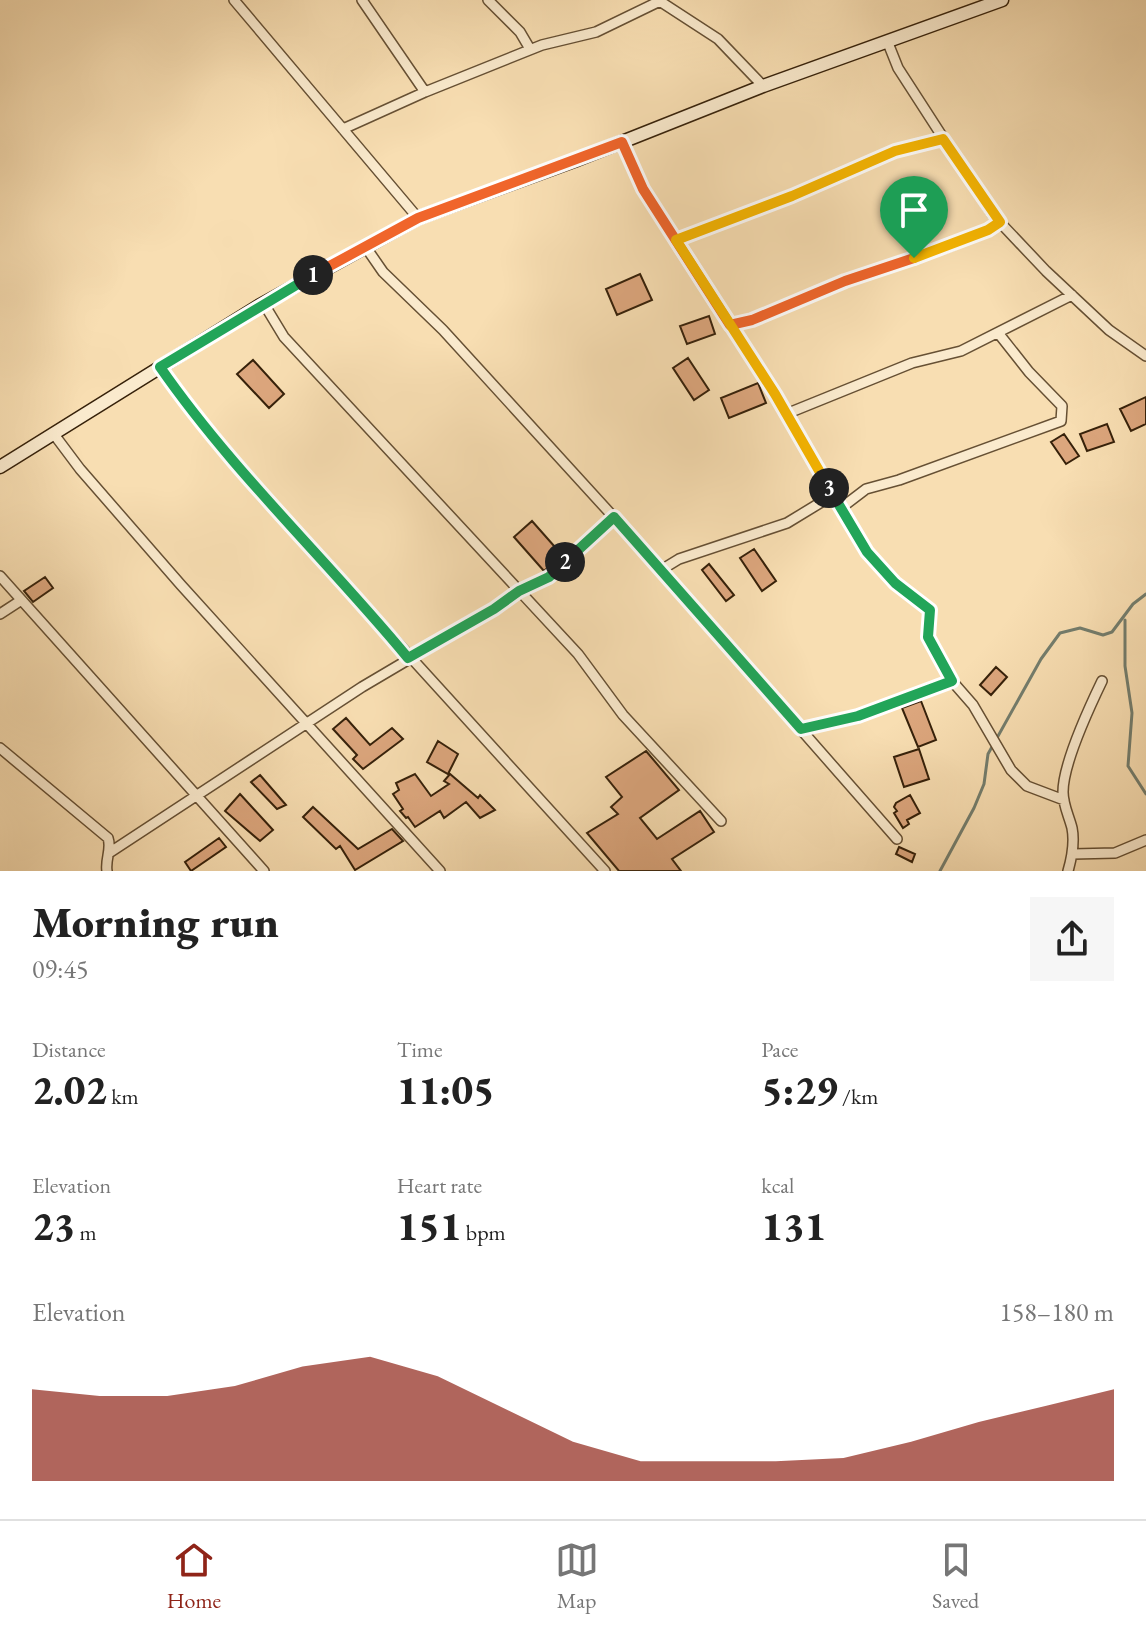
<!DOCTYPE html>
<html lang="en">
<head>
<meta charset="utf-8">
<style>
  :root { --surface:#fff; --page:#f6f6f6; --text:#222; --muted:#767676; --line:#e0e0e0; --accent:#8f2418 }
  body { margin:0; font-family:"EB Garamond",serif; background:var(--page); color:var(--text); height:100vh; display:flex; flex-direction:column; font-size:30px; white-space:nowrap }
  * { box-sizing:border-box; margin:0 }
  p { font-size:26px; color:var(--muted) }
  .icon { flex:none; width:44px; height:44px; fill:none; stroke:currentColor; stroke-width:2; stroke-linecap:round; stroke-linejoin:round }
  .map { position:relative; height:871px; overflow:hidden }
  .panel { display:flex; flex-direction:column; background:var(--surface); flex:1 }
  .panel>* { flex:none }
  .pin { position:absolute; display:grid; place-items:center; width:68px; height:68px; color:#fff; margin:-82px -34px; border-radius:50% 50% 50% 0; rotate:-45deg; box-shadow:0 0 8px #0007 }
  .pin .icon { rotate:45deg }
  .km { position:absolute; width:40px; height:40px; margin:-20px; border-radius:50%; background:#222; color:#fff; font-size:22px; line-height:40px; text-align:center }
  .round { display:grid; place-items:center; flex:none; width:84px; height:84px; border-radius:0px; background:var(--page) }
  .summary { display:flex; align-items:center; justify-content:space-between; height:136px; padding:0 32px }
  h1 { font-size:44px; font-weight:800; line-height:60px }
  .stats { display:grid; grid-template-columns:repeat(3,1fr); gap:12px; height:136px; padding:8px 32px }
  .stats div { display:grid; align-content:center }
  .stats b { font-size:40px; font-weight:800 }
  .stats small { font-size:22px; font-weight:400 }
  .stats p { font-size:22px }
  .chart { height:224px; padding:16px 32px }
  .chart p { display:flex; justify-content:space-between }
  .chart svg { width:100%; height:144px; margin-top:8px; fill:var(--accent); opacity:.7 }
  .dock { display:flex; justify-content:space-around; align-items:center; height:112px; border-top:2px solid var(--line); background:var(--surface); font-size:22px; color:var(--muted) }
  .dock a { display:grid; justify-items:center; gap:4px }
  .dock .selected { color:var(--accent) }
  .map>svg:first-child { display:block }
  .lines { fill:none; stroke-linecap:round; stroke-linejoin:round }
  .stream { stroke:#747e6e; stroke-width:3 }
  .building { fill:#dca67d; stroke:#36210a; stroke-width:2 }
  .street-casing { stroke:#665034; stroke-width:12 }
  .secondary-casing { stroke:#36210a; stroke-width:15 }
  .street { stroke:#faeacd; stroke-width:9 }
  .secondary { stroke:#faeacd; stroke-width:12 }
  .split-1-casing { stroke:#fff; stroke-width:16 }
  .split-2-casing { stroke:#fff; stroke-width:16 }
  .split-3-casing { stroke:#fff; stroke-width:16 }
  .split-4-casing { stroke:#fff; stroke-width:16 }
  .split-1 { stroke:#f0652b; stroke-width:10 }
  .split-2 { stroke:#22a559; stroke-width:10 }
  .split-3 { stroke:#22a559; stroke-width:10 }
  .split-4 { stroke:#f5b400; stroke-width:10 }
</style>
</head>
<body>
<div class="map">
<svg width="1146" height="871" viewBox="0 0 1146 871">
  <rect width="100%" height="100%" fill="#f8deb2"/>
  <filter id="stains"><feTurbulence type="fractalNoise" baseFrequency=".0025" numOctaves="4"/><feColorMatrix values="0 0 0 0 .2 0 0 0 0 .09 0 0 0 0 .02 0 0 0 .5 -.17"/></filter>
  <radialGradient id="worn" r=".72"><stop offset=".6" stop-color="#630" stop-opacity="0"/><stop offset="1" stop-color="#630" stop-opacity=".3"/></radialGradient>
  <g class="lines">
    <!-- stream -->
    <path class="stream" d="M1125,620V666L1132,713L1128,766L1146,794
      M940,871L974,808L984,784L988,754L1041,659L1060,633L1080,628L1103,635L1112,632L1133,604L1146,594"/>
  </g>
  <!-- building -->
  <path class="building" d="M640,274L652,300L617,315L606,289Z
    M709,316L715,334L687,344L680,326Z
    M688,358L709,390L694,400L673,368Z
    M253,360L284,394L269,408L237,374Z
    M758,383L766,403L729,418L721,398Z
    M1146,397V424L1131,431L1120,409Z
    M1107,424L1114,442L1087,451L1080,434Z
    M1064,434L1079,456L1066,464L1051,442Z
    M532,521L562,555L544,571L514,537Z
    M754,549L776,581L762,591L740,558Z
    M709,564L734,595L726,601L702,570Z
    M45,577L53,588L33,602L24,591Z
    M996,667L1007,677L991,695L980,685Z
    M921,701L936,740L918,747L902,708Z
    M346,718L370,745L392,728L403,739L363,769L353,759L357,755L333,729Z
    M438,741L458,754L448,774L427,762Z
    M919,749L929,779L904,787L894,757Z
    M646,751L679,790L640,818L657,839L700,811L714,832L672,859L681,871H619L587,833L618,814L611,807L622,797L606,777Z
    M415,774L431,796L449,784L444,781L450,774L478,798L480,795L495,810L480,818L466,802L444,818L440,811L415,827L408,817L406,818L400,811L403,809L393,794L399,790L396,783Z
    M260,775L286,805L277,809L251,782Z
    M240,794L273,830L260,841L225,811Z
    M910,795L920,813L907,820L909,824L903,828L894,813L897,811L894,807L896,803Z
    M313,807L358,849L392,829L403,841L355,870L340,846L336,849L303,817Z
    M219,838L226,847L191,871L185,862Z
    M899,847L915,854L912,862L896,854Z"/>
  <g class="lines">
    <!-- street casing -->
    <g class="street-casing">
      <path id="street" d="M234,0L418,218
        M362,0L425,92
        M488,0L520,32L530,49
        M658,0L718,39L763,86
        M888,43L898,68L993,215L1046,271L1109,330L1146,356
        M343,129L425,92L542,45L596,32L660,1
        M622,142L643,189L775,394L867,552L895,583L930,610L928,637L952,681L973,705L1011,770L1027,786L1064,800
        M676,240L792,196L895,151L943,139
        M365,246L383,272L443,330L640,546L897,839
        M264,304L284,337L578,654L623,715L721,821
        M730,325C771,315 806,296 845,281C896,261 953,251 1000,222
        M160,367L234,463L605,871
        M786,414L912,363L961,351L1072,295
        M53,433L80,469L181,585L440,871
        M841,508L866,489L899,480L1061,421L1062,406L1029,372L999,334
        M661,570L679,559L787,523L833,495
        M0,576L264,871
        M0,614L20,601
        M801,729L858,716L952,681
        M0,748L108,838C112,849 105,859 107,871
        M109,853L362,687L494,609L519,591L549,577L614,517
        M1073,854L1115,853L1146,840
        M1068,871C1072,857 1075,843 1072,828C1069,816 1063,805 1063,792C1063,764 1089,708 1102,681"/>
    </g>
    <!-- secondary casing -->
    <g class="secondary-casing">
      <path id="secondary" d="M0,467L257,307L418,218L574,161L763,86L1002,0"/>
    </g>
    <!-- street -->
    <use href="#street" class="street"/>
    <!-- secondary -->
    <use href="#secondary" class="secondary"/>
  </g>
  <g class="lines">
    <!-- split-1 casing -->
    <g class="split-1-casing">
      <path id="split-1" d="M313,275L418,218L622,142L643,189L730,325L752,320L845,281L914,258"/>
    </g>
    <!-- split-2 casing -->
    <g class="split-2-casing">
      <path id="split-2" d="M313,275L160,367C233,472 327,560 408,658L494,609L519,591L549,577L565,562"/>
    </g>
    <!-- split-3 casing -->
    <g class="split-3-casing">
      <path id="split-3" d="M565,562L614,517L801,729L858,716L952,681L928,637L930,610L895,583L867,552L829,488"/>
    </g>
    <!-- split-4 casing -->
    <g class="split-4-casing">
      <path id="split-4" d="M829,488L775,394L676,240L792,196L895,151L943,139L1000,222L988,230L914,258"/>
    </g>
    <!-- split-1 -->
    <use href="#split-1" class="split-1"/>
    <!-- split-2 -->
    <use href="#split-2" class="split-2"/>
    <!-- split-3 -->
    <use href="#split-3" class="split-3"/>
    <!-- split-4 -->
    <use href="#split-4" class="split-4"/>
  </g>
  <rect width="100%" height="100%" filter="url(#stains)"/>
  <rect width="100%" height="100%" fill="url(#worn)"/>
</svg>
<div class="pin" style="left:914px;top:258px;background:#1e9e55"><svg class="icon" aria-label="arrive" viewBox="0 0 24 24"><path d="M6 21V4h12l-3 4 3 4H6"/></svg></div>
<b class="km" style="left:313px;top:275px">1</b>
<b class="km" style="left:565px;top:562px">2</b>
<b class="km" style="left:829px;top:488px">3</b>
</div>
<section class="panel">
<div class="summary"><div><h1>Morning run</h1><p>09:45</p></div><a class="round"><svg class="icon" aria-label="share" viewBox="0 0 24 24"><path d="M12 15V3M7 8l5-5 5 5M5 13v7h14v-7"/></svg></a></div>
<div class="stats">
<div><p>Distance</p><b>2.02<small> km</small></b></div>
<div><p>Time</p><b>11:05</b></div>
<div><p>Pace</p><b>5:29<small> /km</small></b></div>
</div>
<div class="stats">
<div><p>Elevation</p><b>23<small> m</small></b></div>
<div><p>Heart rate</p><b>151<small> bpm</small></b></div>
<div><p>kcal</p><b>131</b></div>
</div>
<div class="chart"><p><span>Elevation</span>158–180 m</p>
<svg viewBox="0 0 160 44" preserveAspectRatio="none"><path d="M0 44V16L10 18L20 18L30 15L40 9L50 6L60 12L70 22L80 32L90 38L100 38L110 38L120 37L130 32L140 26L150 21L160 16V44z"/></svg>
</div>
</section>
<nav class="dock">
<a class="selected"><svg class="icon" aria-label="home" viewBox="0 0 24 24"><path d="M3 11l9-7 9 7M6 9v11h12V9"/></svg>Home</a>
<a><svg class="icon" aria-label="map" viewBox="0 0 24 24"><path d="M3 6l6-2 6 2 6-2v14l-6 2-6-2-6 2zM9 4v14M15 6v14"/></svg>Map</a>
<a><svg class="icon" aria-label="saved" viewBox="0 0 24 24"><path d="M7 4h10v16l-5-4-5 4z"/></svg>Saved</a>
</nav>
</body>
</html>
